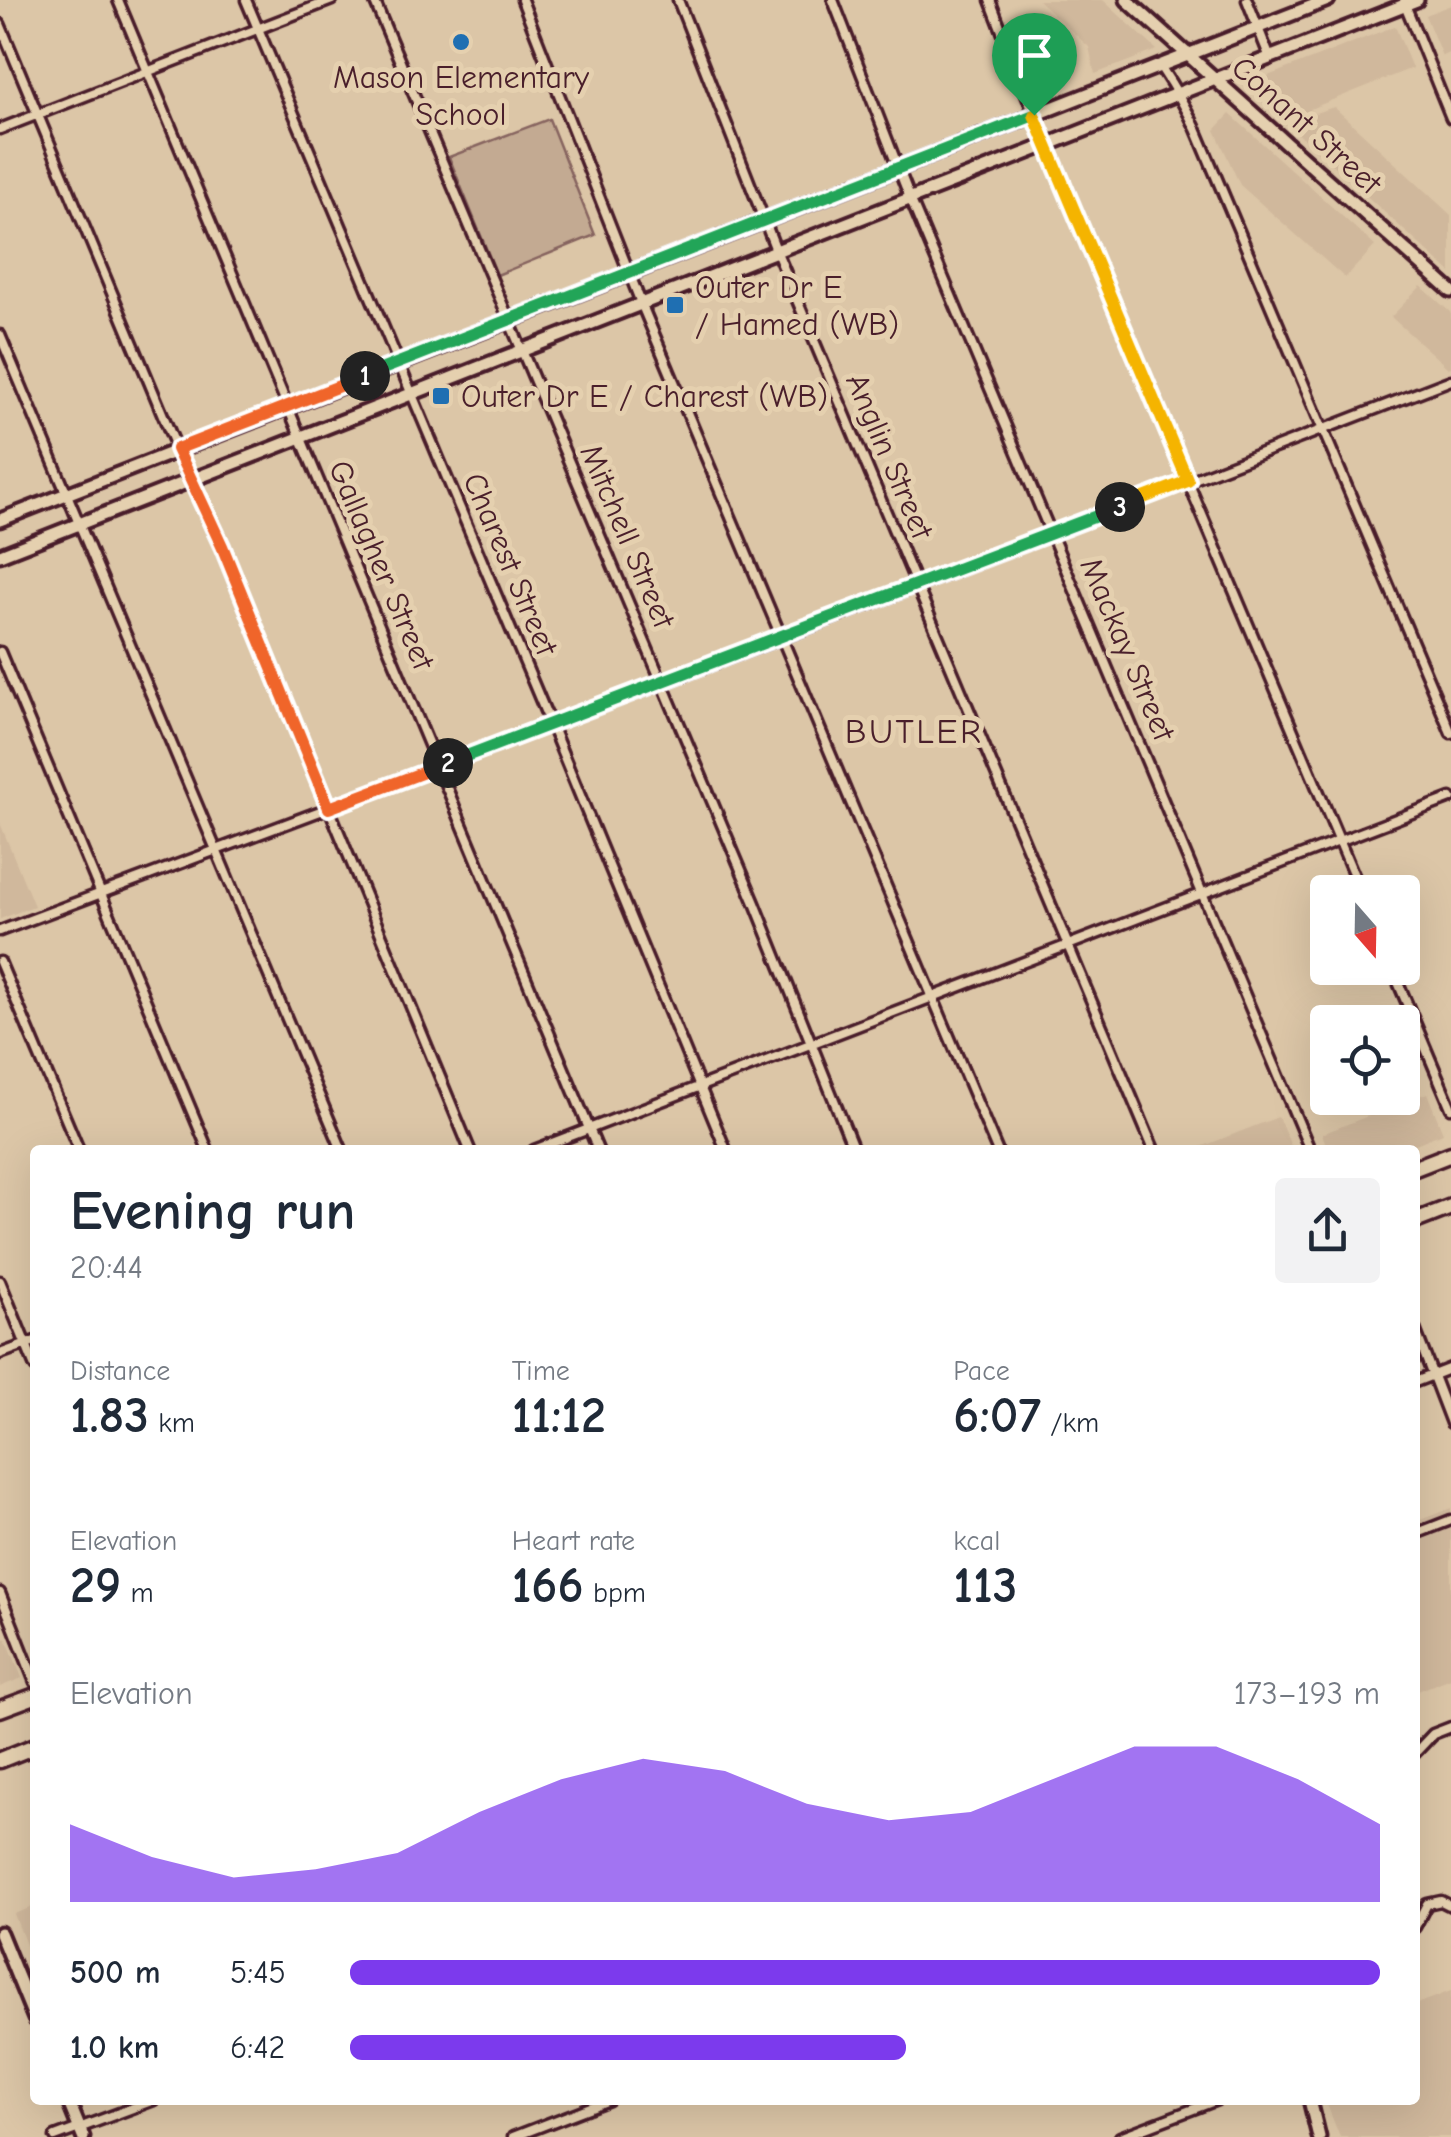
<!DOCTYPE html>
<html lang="en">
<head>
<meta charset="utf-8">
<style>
  :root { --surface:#fff; --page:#f2f2f3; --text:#1f2937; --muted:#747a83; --accent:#7c3aed }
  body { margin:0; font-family:"Comic Neue",sans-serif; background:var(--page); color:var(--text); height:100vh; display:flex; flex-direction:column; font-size:38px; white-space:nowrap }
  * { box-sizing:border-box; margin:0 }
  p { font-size:32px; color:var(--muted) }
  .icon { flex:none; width:55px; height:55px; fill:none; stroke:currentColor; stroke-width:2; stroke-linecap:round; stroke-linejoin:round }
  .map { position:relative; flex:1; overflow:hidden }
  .drawer { position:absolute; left:30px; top:1145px; width:1390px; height:960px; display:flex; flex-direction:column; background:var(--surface); border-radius:10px; box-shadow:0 10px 40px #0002 }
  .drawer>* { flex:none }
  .needle { width:65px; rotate:160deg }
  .controls { position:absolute; left:1310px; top:875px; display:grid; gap:20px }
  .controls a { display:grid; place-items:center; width:110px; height:110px; border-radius:10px; background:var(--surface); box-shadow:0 10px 40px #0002; font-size:50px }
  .pin { position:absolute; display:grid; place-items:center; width:85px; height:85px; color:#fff; margin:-102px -42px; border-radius:50% 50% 50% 0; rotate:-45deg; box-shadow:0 0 10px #0007 }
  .pin .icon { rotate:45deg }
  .km { position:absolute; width:50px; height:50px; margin:-25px; border-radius:50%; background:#222; color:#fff; font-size:28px; line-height:50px; text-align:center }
  .round { display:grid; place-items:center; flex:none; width:105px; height:105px; border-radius:10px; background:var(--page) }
  .overview { display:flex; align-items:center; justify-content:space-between; height:170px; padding:0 40px }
  h1 { font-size:55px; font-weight:700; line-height:75px }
  .figures { display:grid; grid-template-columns:repeat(3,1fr); gap:15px; height:170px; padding:10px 40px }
  .figures div { display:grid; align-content:center }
  .figures b { font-size:50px; font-weight:700 }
  .figures small { font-size:28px; font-weight:400 }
  .figures p { font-size:28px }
  .chart { height:280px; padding:20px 40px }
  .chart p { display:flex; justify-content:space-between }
  .chart svg { width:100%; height:180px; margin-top:10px; fill:var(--accent); opacity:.7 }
  ul { padding:0 40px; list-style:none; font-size:32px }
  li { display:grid; grid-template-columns:160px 120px 1fr; align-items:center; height:75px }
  li i { height:25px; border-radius:12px; background:var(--accent) }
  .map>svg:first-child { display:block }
  .built { fill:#d0b89c }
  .green { fill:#c3aa92; stroke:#86645e; stroke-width:2.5 }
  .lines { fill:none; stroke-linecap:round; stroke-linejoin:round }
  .street-casing { stroke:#4a1f2b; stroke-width:15 }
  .secondary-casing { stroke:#4a1f2b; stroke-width:19 }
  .highway-casing { stroke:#4a1f2b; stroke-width:21 }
  .street { stroke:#e5d0af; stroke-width:8 }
  .secondary { stroke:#e5d0af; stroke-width:11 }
  .highway { stroke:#e5d0af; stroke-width:14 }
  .split-1-casing { stroke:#fff; stroke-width:20 }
  .split-2-casing { stroke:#fff; stroke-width:20 }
  .split-3-casing { stroke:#fff; stroke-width:20 }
  .split-4-casing { stroke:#fff; stroke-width:20 }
  .split-1 { stroke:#22a559; stroke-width:12 }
  .split-2 { stroke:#f0652b; stroke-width:12 }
  .split-3 { stroke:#22a559; stroke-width:12 }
  .split-4 { stroke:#f5b400; stroke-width:12 }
  .poi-dot { fill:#1f6fb2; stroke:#e5d0af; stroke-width:4 }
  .labels { text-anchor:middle; stroke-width:10; stroke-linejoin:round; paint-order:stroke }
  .poi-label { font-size:32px; fill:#4a1f2b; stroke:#e5d0af; text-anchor:start }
  .street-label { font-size:32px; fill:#4a1f2b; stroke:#e5d0af }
  .neighbourhood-label { font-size:35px; letter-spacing:2.5px; fill:#4a1f2b; stroke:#e5d0af }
</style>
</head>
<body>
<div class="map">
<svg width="1451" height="2137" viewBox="0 0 1451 2137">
  <rect width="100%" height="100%" fill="#dcc6a7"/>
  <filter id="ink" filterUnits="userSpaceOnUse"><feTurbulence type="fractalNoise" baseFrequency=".01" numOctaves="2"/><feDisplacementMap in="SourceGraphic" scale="20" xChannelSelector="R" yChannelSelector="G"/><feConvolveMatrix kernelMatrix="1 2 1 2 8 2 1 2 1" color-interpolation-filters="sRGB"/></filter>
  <g filter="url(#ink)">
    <!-- built -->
    <path class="built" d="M1038,0H1103L1157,50L1095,74L1089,47Z
      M1451,5V52L1442,56L1425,15Z
      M1395,26L1412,68L1310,109L1312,114L1334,107L1451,215V273L1245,85Z
      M1230,114L1375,246L1345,278L1240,185L1215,130Z
      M1421,286L1451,313V367L1448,368L1391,317Z
      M0,823L34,906L0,919Z
      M1427,1093L1443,1133L1400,1150H1328L1322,1134Z
      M1278,1117L1293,1150H1193Z
      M1451,1508V1678L1415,1692V1522Z
      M6,1638L22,1678L0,1687V1640Z
      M35,1906V1968L14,1914Z
      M1451,1991V2137H1340L1325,2100H1415V2005Z"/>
    <!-- green -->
    <path class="green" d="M549,119L595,235L497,275L449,157Z"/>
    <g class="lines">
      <!-- street casing -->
      <g class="street-casing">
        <path id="street" d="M118,0L598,1150
          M246,0L551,725L726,1150
          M374,0L755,903L854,1150
          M522,0L641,303L997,1150
          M678,0L776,250L1154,1150
          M833,0L910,198L1310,1150
          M990,0L1046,145L1361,892
          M1247,0L1270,58
          M1404,2L1451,118
          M0,24L177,449L221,546L470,1150
          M1160,66C1174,87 1186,107 1196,129L1451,733
          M0,129L332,0
          M0,335L342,1150
          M0,652L208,1150
          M0,931L782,638L1451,380
          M0,962L79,1150
          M1392,968L1451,1108
          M534,1150L1451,798
          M0,1281L35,1367
          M1415,1329L1451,1423
          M0,1354L35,1341
          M1415,1382L1451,1368
          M1415,1534L1451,1520
          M0,1593L35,1682
          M1415,1753L1433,1734L1451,1727
          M1415,1927L1427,1904L1441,1901L1451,1906
          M55,2137L154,2100
          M513,2137L609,2100
          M1120,2137L1217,2100"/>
      </g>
      <!-- secondary casing -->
      <g class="secondary-casing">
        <path id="secondary" d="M1127,0L1451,291
          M0,520L1328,0
          M0,555L1417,0
          M0,1933L35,2019
          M68,2100L83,2137
          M1310,2100L1319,2137"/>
      </g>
      <!-- highway casing -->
      <g class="highway-casing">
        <path id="highway" d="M1415,1168L1451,1154
          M1415,1221L1451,1207
          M0,1709L35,1696
          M0,1760L35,1746"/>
      </g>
      <!-- street -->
      <use href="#street" class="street"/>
      <!-- secondary -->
      <use href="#secondary" class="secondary"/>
      <!-- highway -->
      <use href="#highway" class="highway"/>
    </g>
  </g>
  <g class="lines" filter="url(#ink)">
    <!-- split-1 casing -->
    <g class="split-1-casing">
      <path id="split-1" d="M365,376L1034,115"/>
    </g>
    <!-- split-2 casing -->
    <g class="split-2-casing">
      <path id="split-2" d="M365,376L177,449L222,546L329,808L448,763"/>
    </g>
    <!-- split-3 casing -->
    <g class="split-3-casing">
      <path id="split-3" d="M448,763L1120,507"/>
    </g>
    <!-- split-4 casing -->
    <g class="split-4-casing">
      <path id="split-4" d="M1034,115L1188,481L1120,507"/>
    </g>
    <!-- split-1 -->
    <use href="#split-1" class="split-1"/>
    <!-- split-2 -->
    <use href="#split-2" class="split-2"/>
    <!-- split-3 -->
    <use href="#split-3" class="split-3"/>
    <!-- split-4 -->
    <use href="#split-4" class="split-4"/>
  </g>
  <!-- markers -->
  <g class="poi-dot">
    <circle cx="461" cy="42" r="10"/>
    <rect x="665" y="295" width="20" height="20" rx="5"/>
    <rect x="431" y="386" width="20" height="20" rx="5"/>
  </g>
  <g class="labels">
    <!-- poi labels -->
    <g class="poi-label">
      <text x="461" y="88" text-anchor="middle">Mason Elementary<tspan x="461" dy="37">School</tspan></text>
      <text x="695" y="298">Outer Dr E<tspan x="695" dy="37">/ Hamed (WB)</tspan></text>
      <text x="461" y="407">Outer Dr E / Charest (WB)</text>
    </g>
    <!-- street labels -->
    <g class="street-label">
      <text transform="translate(1307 125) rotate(42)" y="11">Conant Street</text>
      <text transform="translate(890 456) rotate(67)" y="11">Anglin Street</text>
      <text transform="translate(628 536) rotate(67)" y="11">Mitchell Street</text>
      <text transform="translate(511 564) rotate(67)" y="11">Charest Street</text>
      <text transform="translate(382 565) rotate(67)" y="11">Gallagher Street</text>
      <text transform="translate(1128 649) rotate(67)" y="11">Mackay Street</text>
    </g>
    <!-- neighbourhood labels -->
    <g class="neighbourhood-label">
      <text x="914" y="743">BUTLER</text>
    </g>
  </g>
</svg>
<div class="controls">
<a><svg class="needle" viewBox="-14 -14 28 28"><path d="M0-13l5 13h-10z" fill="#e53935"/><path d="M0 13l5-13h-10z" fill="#747a83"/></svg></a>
<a><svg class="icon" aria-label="locate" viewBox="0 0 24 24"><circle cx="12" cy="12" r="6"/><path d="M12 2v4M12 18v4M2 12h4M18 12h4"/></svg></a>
</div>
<div class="pin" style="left:1034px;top:115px;background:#1e9e55"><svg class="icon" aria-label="arrive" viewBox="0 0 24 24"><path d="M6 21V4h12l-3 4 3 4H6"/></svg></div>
<b class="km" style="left:365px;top:376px">1</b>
<b class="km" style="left:448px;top:763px">2</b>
<b class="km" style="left:1120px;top:507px">3</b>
<section class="drawer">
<div class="overview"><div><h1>Evening run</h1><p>20:44</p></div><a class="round"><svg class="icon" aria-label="share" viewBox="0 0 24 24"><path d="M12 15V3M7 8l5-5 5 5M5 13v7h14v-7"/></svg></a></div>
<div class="figures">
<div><p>Distance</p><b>1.83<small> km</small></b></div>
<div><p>Time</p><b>11:12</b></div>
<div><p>Pace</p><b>6:07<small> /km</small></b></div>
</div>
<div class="figures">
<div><p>Elevation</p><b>29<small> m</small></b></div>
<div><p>Heart rate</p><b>166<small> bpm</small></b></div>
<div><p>kcal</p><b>113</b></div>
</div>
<div class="chart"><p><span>Elevation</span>173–193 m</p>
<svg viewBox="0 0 160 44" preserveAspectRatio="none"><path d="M0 44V25L10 33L20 38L30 36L40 32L50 22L60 14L70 9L80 12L90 20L100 24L110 22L120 14L130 6L140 6L150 14L160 25V44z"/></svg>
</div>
<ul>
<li><b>500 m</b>5:45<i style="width:100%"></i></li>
<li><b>1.0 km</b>6:42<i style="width:54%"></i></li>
</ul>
</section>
</div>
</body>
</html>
